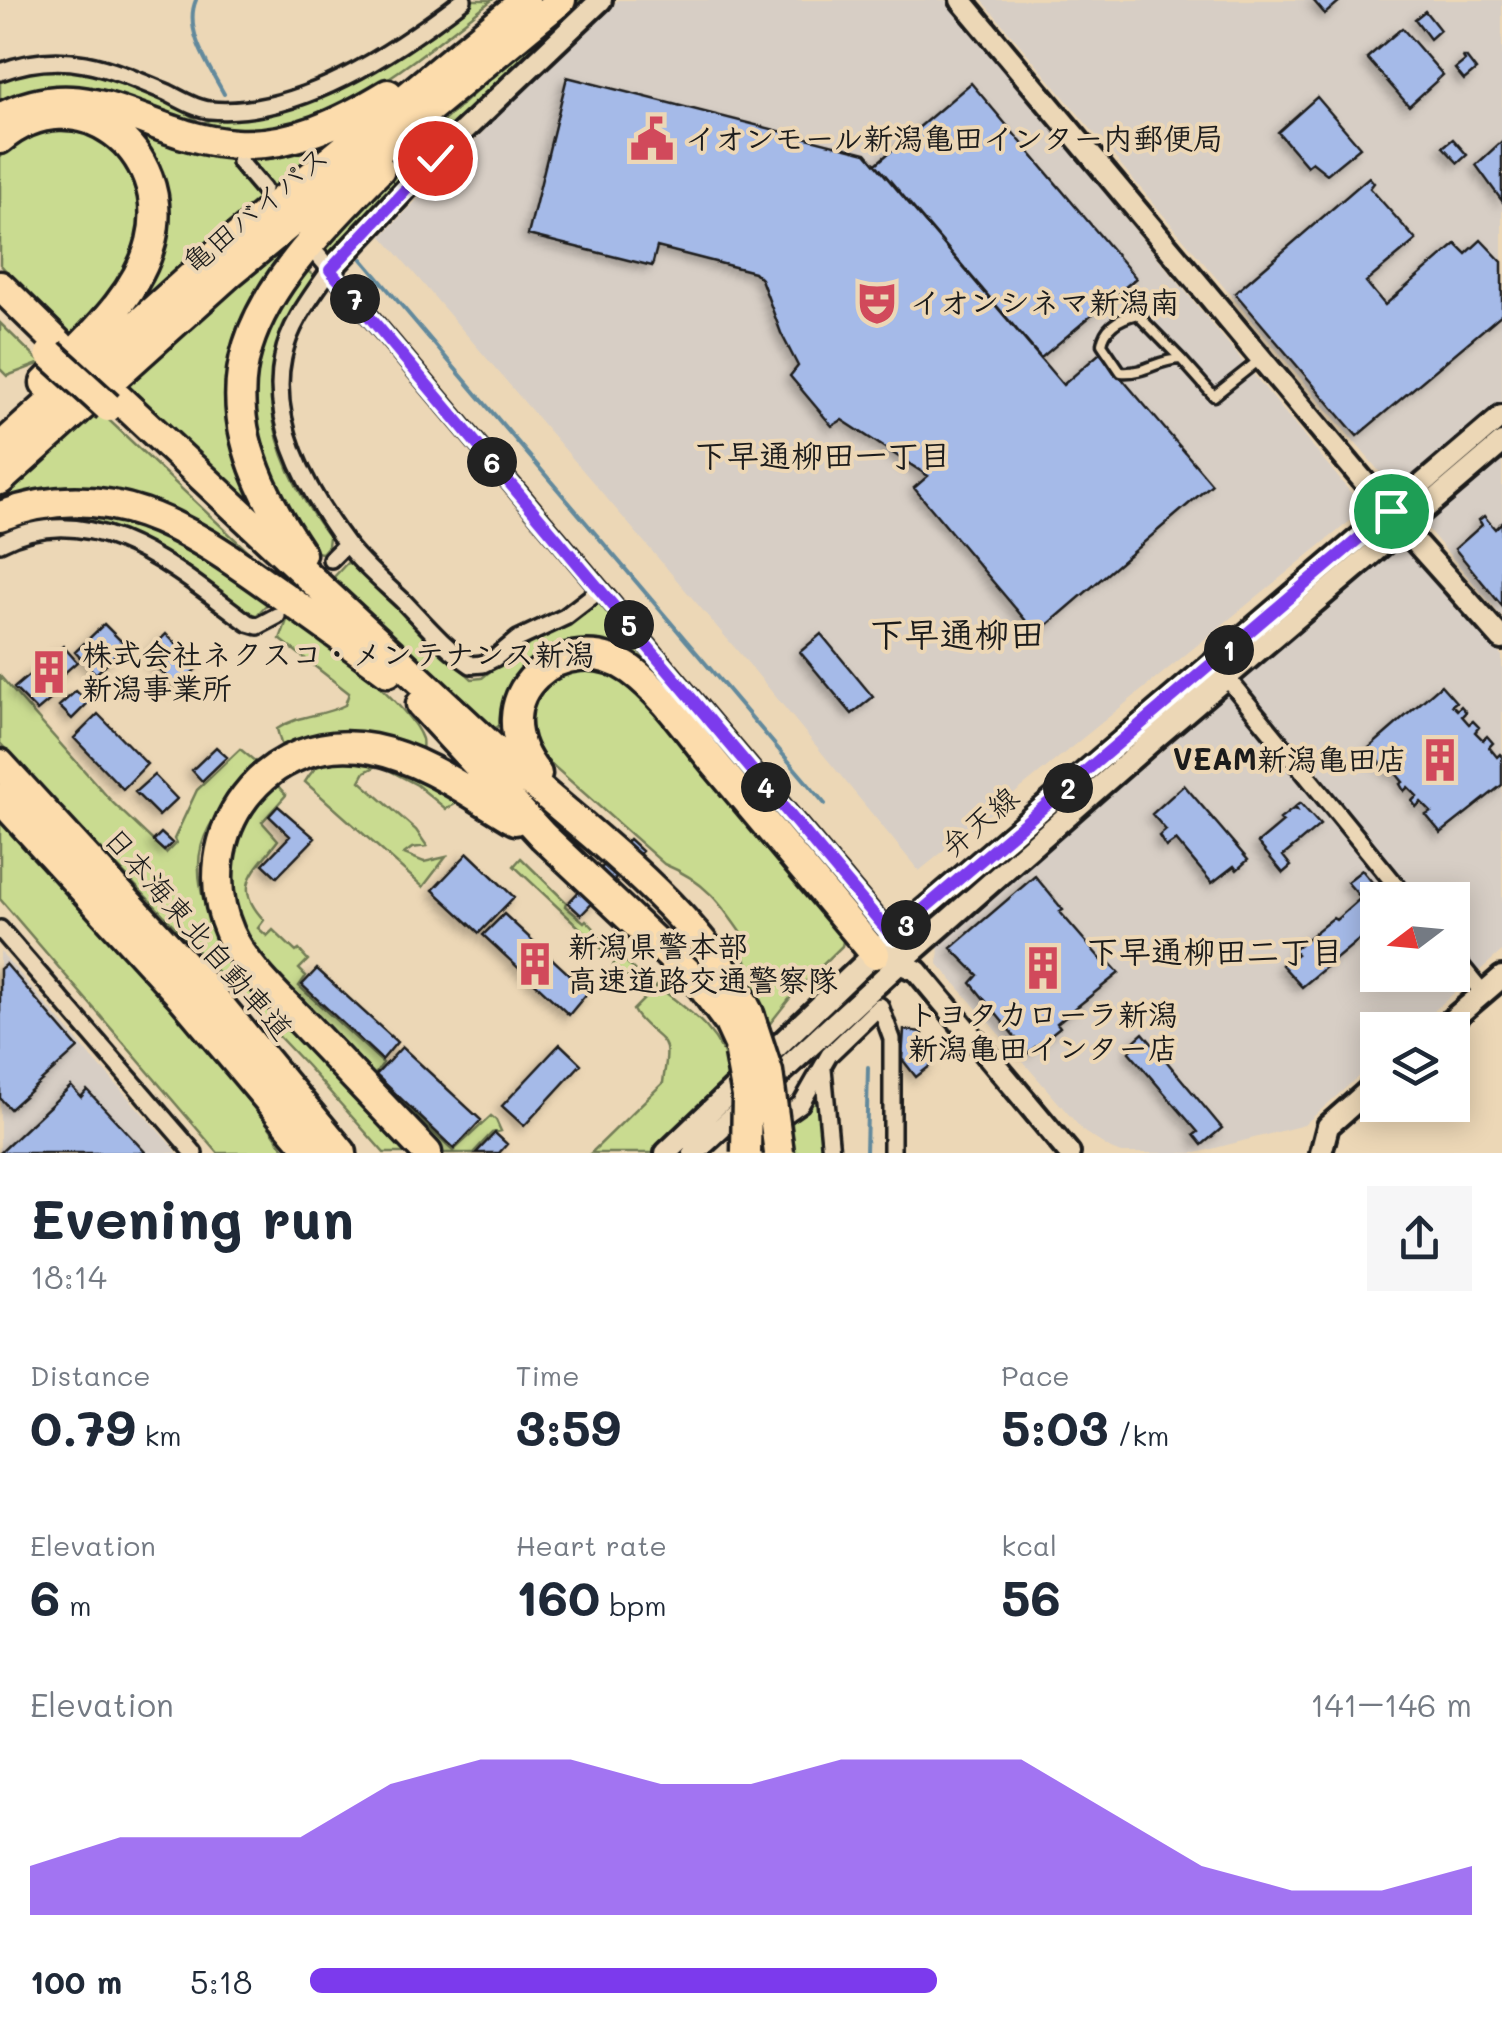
<!DOCTYPE html>
<html lang="en">
<head>
<meta charset="utf-8">
<style>
  :root { --surface:#fff; --page:#f6f6f7; --text:#1f2937; --muted:#747a83; --accent:#7c3aed }
  body { margin:0; font-family:Mali,"Klee One",sans-serif; background:var(--page); color:var(--text); height:100vh; display:flex; flex-direction:column; font-size:38px; white-space:nowrap }
  * { box-sizing:border-box; margin:0 }
  p { font-size:32px; color:var(--muted) }
  .icon { flex:none; width:55px; height:55px; fill:none; stroke:currentColor; stroke-width:2; stroke-linecap:round; stroke-linejoin:round }
  .map { position:relative; height:1153px; overflow:hidden }
  .details { display:flex; flex-direction:column; background:var(--surface); flex:1 }
  .details>* { flex:none }
  .needle { width:65px; rotate:254deg }
  .tools { position:absolute; left:1360px; top:882px; display:grid; gap:20px }
  .tools a { display:grid; place-items:center; width:110px; height:110px; border-radius:0px; background:var(--surface); box-shadow:0 5px 25px #0003; font-size:50px }
  .pin { position:absolute; display:grid; place-items:center; width:85px; height:85px; color:#fff; margin:-42px; border:5px solid #fff; border-radius:50%; box-shadow:0 2px 10px #0007 }
  .km { position:absolute; width:50px; height:50px; margin:-25px; border-radius:50%; background:#222; color:#fff; font-size:28px; line-height:50px; text-align:center }
  .round { display:grid; place-items:center; flex:none; width:105px; height:105px; border-radius:0px; background:var(--page) }
  .summary { display:flex; align-items:center; justify-content:space-between; height:170px; padding:0 30px }
  h1 { font-size:55px; font-weight:700; line-height:75px }
  .stats { display:grid; grid-template-columns:repeat(3,1fr); gap:15px; height:170px; padding:10px 30px }
  .stats div { display:grid; align-content:center }
  .stats b { font-size:50px; font-weight:700 }
  .stats small { font-size:28px; font-weight:400 }
  .stats p { font-size:28px }
  .chart { height:280px; padding:20px 30px }
  .chart p { display:flex; justify-content:space-between }
  .chart svg { width:100%; height:180px; margin-top:10px; fill:var(--accent); opacity:.7 }
  ul { padding:0 30px; list-style:none; font-size:32px }
  li { display:grid; grid-template-columns:160px 120px 1fr; align-items:center; height:75px }
  li i { height:25px; border-radius:12px; background:var(--accent) }
  .map>svg:first-child { display:block }
  .built { fill:#d7cec5; fill-rule:evenodd }
  .green { fill:#c9db90; stroke:#727c56; stroke-width:2.5 }
  .lines { fill:none; stroke-linecap:round; stroke-linejoin:round }
  .stream { stroke:#62899c; stroke-width:4 }
  .building { fill:#a5bae8; stroke:#1c1c1c; stroke-width:2.5; filter:url(#shadow) }
  .lane-casing { stroke:#1c1c1c; stroke-width:15 }
  .street-casing { stroke:#1c1c1c; stroke-width:22 }
  .secondary-casing { stroke:#1c1c1c; stroke-width:28 }
  .highway-casing { stroke:#1c1c1c; stroke-width:35 }
  .lane { stroke:#ecd7b6; stroke-width:8 }
  .street { stroke:#ecd7b6; stroke-width:15 }
  .secondary { stroke:#ecd7b6; stroke-width:20 }
  .highway { stroke:#fcdcac; stroke-width:28 }
  .highway-bridge-casing { stroke:#1c1c1c; stroke-width:35; stroke-linecap:butt }
  .highway-bridge { stroke:#fcdcac; stroke-width:28 }
  .route-casing { stroke:#fff; stroke-width:20 }
  .route { stroke:#7c3aed; stroke-width:12 }
  .labels { text-anchor:middle; stroke-width:8; stroke-linejoin:round; paint-order:stroke }
  .poi-label { font-size:30px; font-weight:bold; fill:#1c1c1c; stroke:#ecd7b6; text-anchor:start }
  .street-label { font-size:30px; fill:#1c1c1c; stroke:#ecd7b6 }
  .neighbourhood-label { font-size:32px; font-weight:bold; fill:#1c1c1c; stroke:#ecd7b6 }
  .quarter-label { font-size:35px; font-weight:bold; fill:#1c1c1c; stroke:#ecd7b6 }
</style>
</head>
<body>
<div class="map">
<svg width="1502" height="1153" viewBox="0 0 1502 1153">
  <defs>
    <filter id="shadow"><feDropShadow dx="-4.5" dy="4.5" stdDeviation="5" flood-color="#0004"/></filter>
  </defs>
  <rect width="100%" height="100%" fill="#ecd7b6"/>
  <filter id="ink" filterUnits="userSpaceOnUse"><feTurbulence type="fractalNoise" baseFrequency=".01" numOctaves="2"/><feDisplacementMap in="SourceGraphic" scale="20" xChannelSelector="R" yChannelSelector="G"/><feConvolveMatrix kernelMatrix="1 2 1 2 8 2 1 2 1" color-interpolation-filters="sRGB"/></filter>
  <g filter="url(#ink)">
    <!-- built -->
    <path class="built" d="M618,0H946L1356,499L1355,517L919,871L753,669L382,236L508,106Z
      M982,0H1502V617Z
      M1403,542L1502,656V951L1412,1030H1378L1377,1060L1304,1125L1196,1153H1121L1111,1149L1084,1132L938,964L939,944ZM1378,900H1452V975H1378Z
      M0,951L81,1045L178,1153H0Z"/>
    <!-- green -->
    <path class="green" d="M472,0H492C422,54 327,138 234,136C220,135 203,126 190,122C119,98 74,70 0,103V80C26,72 51,65 78,68C115,72 174,100 201,124C225,110 249,121 276,113C345,92 414,43 472,0Z
      M578,0H590L406,174L331,255L320,244L379,179Z
      M113,119L223,151L259,200L111,326L162,223Z
      M46,125L100,134L141,180L143,228L127,270L113,293L72,336L40,309L0,264V153L14,138Z
      M346,130L270,189L232,148Z
      M328,204L239,342L269,514L262,519L119,381Z
      M303,267L315,277C305,293 293,308 284,323C279,332 278,344 276,354C259,420 289,484 329,537L328,546L322,553L316,552L282,507L248,415L257,340Z
      M0,323L41,363L7,376L0,369Z
      M94,406L276,578L177,518L0,507V493Z
      M91,509L170,532L271,600L252,620L149,545L77,520L41,516Z
      M347,563L358,565L407,619L472,679L482,678L523,644L565,627L600,602L871,923L864,928L619,654L518,682L504,703L502,724L492,730L340,588L334,577Z
      M289,615C320,633 411,706 422,739C423,741 422,752 422,754L283,751L277,729C299,714 321,717 345,705L349,693L280,639Z
      M577,667C609,669 627,682 651,702L844,937L842,946L794,993L768,1026L744,955L749,945C723,907 708,882 664,864L531,746C529,694 530,690 577,667Z
      M0,676L113,803L166,853L176,843L174,839L197,790L240,749L261,766C195,830 183,855 218,943L416,1153H384L307,1066L0,743Z
      M352,757L402,767L459,802L446,809L417,785L379,765L365,772L360,781L416,830L427,846L412,848L404,854L424,862L446,857L423,887L305,782C318,760 328,758 352,757Z
      M277,785L286,795L262,822L278,840C255,871 231,885 264,920L258,928L267,936L273,930L296,952L299,950L308,960L299,969L306,976L299,986L383,1063L374,1076L453,1151L491,1116L496,1120L501,1131L492,1133L473,1153H441L255,954C228,908 217,858 249,812C258,800 263,791 277,785Z
      M0,820L239,1083L287,1153H218L0,899Z
      M521,858L566,902L565,906L584,922L586,920L636,972L629,978L613,966L615,961L514,866Z
      M657,986C691,1012 721,1031 731,1075L653,1153H591L663,1083C664,1072 668,1058 666,1048C664,1036 641,1027 633,1010Z
      M814,1098L822,1100L827,1153H795L792,1123Z"/>
    <g class="lines">
      <!-- stream -->
      <path class="stream" d="M196,0C183,30 210,68 224,94
        M362,259L825,804
        M866,1153L868,1067"/>
    </g>
    <!-- building -->
    <path class="building" d="M1313,0H1341L1325,14Z
      M1425,11L1440,30L1430,39L1415,19Z
      M1402,28L1443,75L1409,106L1367,58Z
      M1463,57H1466L1476,70L1464,80L1455,69L1465,61Z
      M567,77L866,153L1063,385L1100,353L1212,484L1037,634L914,488L928,476L842,420L832,426L790,376L798,366L781,333L761,279L754,272L657,247L652,266L528,235Z
      M971,83L1136,278L1041,358L876,164Z
      M1317,97L1360,147L1327,174L1312,162L1307,166L1278,132Z
      M1453,139L1467,155L1458,163L1443,147Z
      M1502,141V201L1476,165Z
      M1369,177L1374,183L1370,188L1416,240L1366,282L1385,305L1456,244L1466,254L1481,240L1502,262V314L1357,436L1235,293Z
      M1484,516L1495,529L1502,522V606L1455,549L1482,525L1479,520Z
      M104,624L125,645L96,674L75,652Z
      M166,634L198,667L177,688L146,654Z
      M821,634L873,697L852,714L800,652Z
      M63,646L77,662L54,682L62,690L37,711L14,688Z
      M1441,685L1456,702L1452,705L1457,710L1461,706L1466,712L1462,716L1469,724L1473,721L1479,727L1475,732L1483,740L1487,736L1493,743L1489,747L1497,757L1500,754L1502,756V785L1441,833L1426,815L1431,812L1421,802L1416,807L1412,801L1417,796L1408,787L1404,791L1400,784L1403,782L1394,771L1391,775L1386,769L1390,765L1386,762L1382,765L1369,748Z
      M76,691L88,703L72,719L59,706Z
      M98,714L147,764L123,789L74,738Z
      M216,747L227,757L202,781L192,770Z
      M154,775L177,799L159,816L135,792Z
      M1184,785L1248,860L1237,870L1234,866L1212,883L1176,840L1166,847L1159,836L1166,830L1152,814Z
      M1300,803L1320,825L1283,856L1291,866L1283,873L1258,843L1283,822L1280,819L1293,809L1297,810L1295,807Z
      M278,806L315,838L277,877L263,864L290,836L269,816Z
      M161,833L172,843L164,851L153,841Z
      M629,839L642,851L581,915L568,903Z
      M468,853L514,897L479,933L433,890Z
      M1362,870L1387,900H1378V924L1302,987L1282,965L1297,954L1293,950L1333,918L1336,920L1361,898L1347,882Z
      M1035,876L1063,910L1060,912L1105,964L1108,961L1119,973L1057,1023L1060,1027L1028,1053L971,983L978,975L951,948Z
      M504,914L588,992L569,1015L483,935Z
      M6,964L78,1048L10,1109L0,1098V969Z
      M317,969L397,1042L382,1060L302,985Z
      M904,1030L923,1032L922,1047L935,1062L916,1077L902,1059Z
      M1143,1033L1222,1128L1202,1145L1194,1135L1198,1132L1129,1052L1133,1048L1131,1044Z
      M560,1044L581,1064L524,1126L502,1106Z
      M402,1047L481,1120L454,1149L376,1075Z
      M71,1086L81,1097L87,1090L146,1153H0Z
      M495,1133L507,1144L499,1153H476Z"/>
    <g class="lines">
      <!-- lane casing -->
      <g class="lane-casing">
        <path id="lane" d="M1181,359L1137,314C1120,318 1105,326 1102,344L1121,372C1146,374 1155,360 1181,359L1214,396L1258,361"/>
      </g>
      <!-- street casing -->
      <g class="street-casing">
        <path id="street" d="M0,72C64,48 109,68 168,93C180,99 196,109 210,110C298,118 397,51 463,0
          M240,162L263,189
          M317,254L893,936L901,962
          M330,270C311,297 289,325 283,357C269,422 308,492 345,542C361,564 384,583 404,602C425,624 445,648 471,665L483,664L495,658L518,639L565,617L600,590
          M0,543C94,495 176,570 248,623L258,626L277,616
          M331,559L346,544
          M1227,678L1408,900
          M0,929L194,1153
          M1452,955L1483,993
          M823,1069L831,1153
          M771,1125L801,1104L829,1055L880,1006L892,1039V1153"/>
      </g>
      <!-- secondary casing -->
      <g class="secondary-casing">
        <path id="secondary" d="M961,0L1403,528L1502,639
          M330,270L435,158L601,0
          M891,959L917,971L1069,1153
          M1440,1030L1502,977
          M666,1153L893,936L1502,416
          M694,1153L901,962L1152,741L1502,443
          M1321,1153L1328,1126L1378,1082"/>
      </g>
      <!-- highway casing -->
      <g class="highway-casing">
        <path id="highway" d="M0,118C91,69 147,139 236,144C292,147 342,122 388,94
          M0,139C77,74 174,150 151,242C137,298 84,342 45,383
          M0,286L60,345
          M118,398C244,516 370,635 497,752C581,829 700,910 749,1014
          M0,448L214,256L525,0
          M0,480L230,273L561,0
          M0,516C107,475 185,526 269,586C309,614 349,643 388,672
          M301,554C184,382 250,299 380,169
          M421,704L543,836L701,985L729,1023
          M0,764L198,979L342,1153
          M537,774C474,696 566,624 631,670C665,695 691,735 718,767C770,829 822,891 875,954
          M0,798L181,996L313,1153
          M427,1153C387,1111 347,1069 307,1027C280,998 246,969 230,933C187,835 266,728 373,749C424,759 471,794 515,820"/>
      </g>
      <!-- lane -->
      <use href="#lane" class="lane"/>
      <!-- street -->
      <use href="#street" class="street"/>
      <!-- secondary -->
      <use href="#secondary" class="secondary"/>
      <!-- highway -->
      <use href="#highway" class="highway"/>
      <!-- highway-bridge casing -->
      <g class="highway-bridge-casing">
        <path id="highway-bridge" d="M50,354L108,407
          M749,1014L768,1072L779,1153
          M729,1023L752,1073
          M739,1053L747,1096L746,1153"/>
      </g>
      <!-- highway-bridge -->
      <use href="#highway-bridge" class="highway-bridge"/>
    </g>
  </g>
  <g class="lines" filter="url(#ink)">
    <!-- route casing -->
    <g class="route-casing">
      <path id="route" d="M435,158L330,270L892,936L1391,511"/>
    </g>
    <!-- route -->
    <use href="#route" class="route"/>
  </g>
  <!-- icons -->
  <defs>
    <g id="civic-bare" transform="scale(3.45)"><path d="M-.6-6.5H3V-4.5H.6V-3L4-1V1h2V6H-6V1h2V-1L-.6-3ZM-1.2 2.5V6h2.4V2.5Z" fill="#d1495b" stroke="#ecd7b6" stroke-width="2.5" paint-order="stroke"/></g>
    <g id="theatre-bare" transform="scale(3.45)"><path d="M-5-5.5Q0-4 5-5.5V0Q5 5 0 6Q-5 5-5 0ZM-3.3-2.5H-1v1.5H-3.3ZM1-2.5H3.3v1.5H1ZM-2.8 1Q0 5.5 2.8 1Z" fill="#d1495b" stroke="#ecd7b6" stroke-width="2.5" paint-order="stroke"/></g>
    <g id="building-bare" transform="scale(3.45)"><path d="M-4-6H4V6H1V3H-1V6H-4ZM-2.5-4.3h1.7v1.8h-1.7ZM.8-4.3h1.7v1.8H.8ZM-2.5-1h1.7V.8h-1.7ZM.8-1h1.7V.8H.8Z" fill="#d1495b" stroke="#ecd7b6" stroke-width="2.5" paint-order="stroke"/></g>
  </defs>
  <g fill-rule="evenodd">
    <use href="#civic-bare" x="652" y="139"/>
    <use href="#theatre-bare" x="877" y="303"/>
    <use href="#building-bare" x="49" y="672"/>
    <use href="#building-bare" x="1440" y="760"/>
    <use href="#building-bare" x="535" y="964"/>
    <use href="#building-bare" x="1043" y="968"/>
  </g>
  <g class="labels">
    <!-- poi labels -->
    <g class="poi-label">
      <text x="685" y="149">イオンモール新潟亀田インター内郵便局</text>
      <text x="910" y="313">イオンシネマ新潟南</text>
      <text x="82" y="665">株式会社ネクスコ・メンテナンス新潟<tspan x="82" dy="34">新潟事業所</tspan></text>
      <text x="1407" y="770" text-anchor="end">VEAM新潟亀田店</text>
      <text x="568" y="957">新潟県警本部<tspan x="568" dy="34">高速道路交通警察隊</tspan></text>
      <text x="1043" y="1025" text-anchor="middle">トヨタカローラ新潟<tspan x="1043" dy="34">新潟亀田インター店</tspan></text>
    </g>
    <!-- street labels -->
    <g class="street-label">
      <text transform="translate(256 210) rotate(-40)" y="10">亀田バイパス</text>
      <text transform="translate(980 822) rotate(-40)" y="10">弁天線</text>
      <text transform="translate(198 934) rotate(49)" y="10">日本海東北自動車道</text>
    </g>
    <!-- neighbourhood labels -->
    <g class="neighbourhood-label">
      <text x="823" y="467">下早通柳田一丁目</text>
      <text x="1215" y="963">下早通柳田二丁目</text>
    </g>
    <!-- quarter labels -->
    <g class="quarter-label">
      <text x="957" y="647">下早通柳田</text>
    </g>
  </g>
</svg>
<div class="tools">
<a><svg class="needle" viewBox="-14 -14 28 28"><path d="M0-13l5 13h-10z" fill="#e53935"/><path d="M0 13l5-13h-10z" fill="#747a83"/></svg></a>
<a><svg class="icon" aria-label="layers" viewBox="0 0 24 24"><path d="M12 4l9 5-9 5-9-5zM3 14l9 5 9-5"/></svg></a>
</div>
<div class="pin" style="left:1391px;top:511px;background:#1e9e55"><svg class="icon" aria-label="arrive" viewBox="0 0 24 24"><path d="M6 21V4h12l-3 4 3 4H6"/></svg></div>
<div class="pin" style="left:435px;top:158px;background:#d93025"><svg class="icon" aria-label="check" viewBox="0 0 24 24"><path d="M5 12l5 5 9-10"/></svg></div>
<b class="km" style="left:1229px;top:650px">1</b>
<b class="km" style="left:1068px;top:788px">2</b>
<b class="km" style="left:906px;top:925px">3</b>
<b class="km" style="left:766px;top:787px">4</b>
<b class="km" style="left:629px;top:625px">5</b>
<b class="km" style="left:492px;top:462px">6</b>
<b class="km" style="left:355px;top:299px">7</b>
</div>
<section class="details">
<div class="summary"><div><h1>Evening run</h1><p>18:14</p></div><a class="round"><svg class="icon" aria-label="share" viewBox="0 0 24 24"><path d="M12 15V3M7 8l5-5 5 5M5 13v7h14v-7"/></svg></a></div>
<div class="stats">
<div><p>Distance</p><b>0.79<small> km</small></b></div>
<div><p>Time</p><b>3:59</b></div>
<div><p>Pace</p><b>5:03<small> /km</small></b></div>
</div>
<div class="stats">
<div><p>Elevation</p><b>6<small> m</small></b></div>
<div><p>Heart rate</p><b>160<small> bpm</small></b></div>
<div><p>kcal</p><b>56</b></div>
</div>
<div class="chart"><p><span>Elevation</span>141–146 m</p>
<svg viewBox="0 0 160 44" preserveAspectRatio="none"><path d="M0 44V32L10 25L20 25L30 25L40 12L50 6L60 6L70 12L80 12L90 6L100 6L110 6L120 19L130 32L140 38L150 38L160 32V44z"/></svg>
</div>
<ul>
<li><b>100 m</b>5:18<i style="width:54%"></i></li>
</ul>
</section>
</body>
</html>
